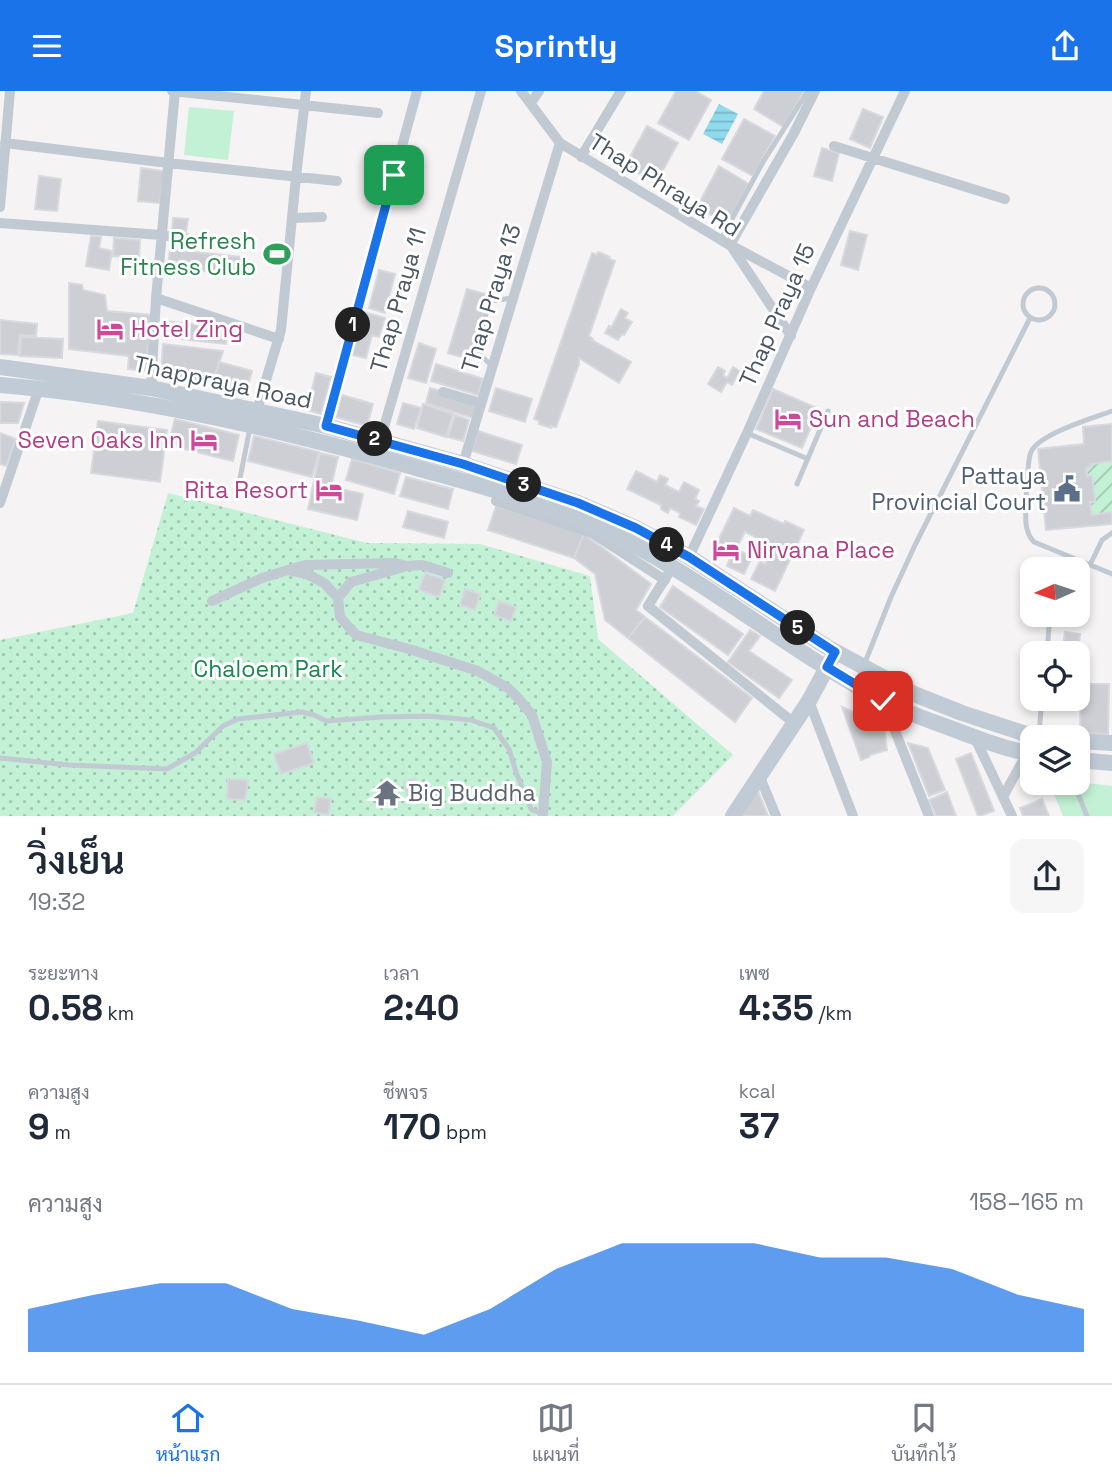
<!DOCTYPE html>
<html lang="th">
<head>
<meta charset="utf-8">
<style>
  :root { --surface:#fff; --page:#f6f6f7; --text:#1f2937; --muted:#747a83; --line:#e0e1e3; --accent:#1a73e8 }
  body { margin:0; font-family:"Space Grotesk",Sarabun,sans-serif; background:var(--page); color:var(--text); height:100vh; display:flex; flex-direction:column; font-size:26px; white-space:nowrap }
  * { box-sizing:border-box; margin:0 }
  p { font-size:23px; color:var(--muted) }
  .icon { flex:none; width:38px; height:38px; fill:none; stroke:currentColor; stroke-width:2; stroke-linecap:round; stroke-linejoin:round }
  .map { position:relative; height:725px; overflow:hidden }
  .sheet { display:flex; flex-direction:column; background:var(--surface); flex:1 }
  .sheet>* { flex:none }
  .needle { width:46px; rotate:267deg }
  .fabs { position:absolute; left:1020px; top:466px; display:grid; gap:14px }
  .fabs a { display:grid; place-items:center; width:70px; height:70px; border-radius:14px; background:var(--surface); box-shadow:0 4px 10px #0003; font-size:35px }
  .pin { position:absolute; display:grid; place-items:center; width:60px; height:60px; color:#fff; margin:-30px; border-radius:14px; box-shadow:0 4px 10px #0006 }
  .km { position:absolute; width:35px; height:35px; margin:-18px; border-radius:50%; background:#222; color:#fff; font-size:19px; line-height:35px; text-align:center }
  .round { display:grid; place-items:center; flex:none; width:74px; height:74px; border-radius:14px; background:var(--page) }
  .headline { display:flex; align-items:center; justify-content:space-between; height:119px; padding:0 28px }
  h1 { font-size:38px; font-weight:600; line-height:52px }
  .metrics { display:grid; grid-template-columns:repeat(3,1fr); gap:10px; height:119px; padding:7px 28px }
  .metrics div { display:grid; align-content:center }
  .metrics b { font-size:35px; font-weight:600 }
  .metrics small { font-size:19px; font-weight:400 }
  .metrics p { font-size:19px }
  .chart { height:196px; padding:14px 28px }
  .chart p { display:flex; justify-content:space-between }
  .chart svg { width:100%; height:126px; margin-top:7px; fill:var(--accent); opacity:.7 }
  header { display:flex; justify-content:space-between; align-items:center; height:91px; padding:0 28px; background:var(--accent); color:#fff; font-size:32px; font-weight:600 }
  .dock { display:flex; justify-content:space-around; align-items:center; height:98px; border-top:2px solid var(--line); background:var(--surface); font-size:19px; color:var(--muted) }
  .dock a { display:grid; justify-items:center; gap:4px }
  .dock .selected { color:var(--accent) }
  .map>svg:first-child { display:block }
  .grass { fill:#c3f1d5 }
  .park { fill:url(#park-dots) }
  .garden { fill:url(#garden-furrows) }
  .water { fill:url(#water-rules) }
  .building { fill:#cdcfd5; stroke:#d7d9de; stroke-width:2 }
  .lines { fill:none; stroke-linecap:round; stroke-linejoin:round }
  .lane { stroke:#c1cad2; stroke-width:5 }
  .street { stroke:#c1cad2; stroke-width:10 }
  .secondary { stroke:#c1cbd6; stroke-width:16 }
  .route-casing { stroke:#fff; stroke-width:14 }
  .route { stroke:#1a73e8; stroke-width:9 }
  .labels { text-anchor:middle; stroke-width:6; stroke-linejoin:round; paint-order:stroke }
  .street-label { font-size:23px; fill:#4a5661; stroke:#fff }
  .leisure-label { font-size:23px; fill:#27864d; stroke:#fff; text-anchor:end }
  .hotel-label { font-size:23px; fill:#b23c85; stroke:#fff; text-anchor:start }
  .service-label { font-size:23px; fill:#4e5e75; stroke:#fff; text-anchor:end }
  .park-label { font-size:23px; fill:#17864f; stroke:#fff }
  .worship-label { font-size:23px; fill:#5b616d; stroke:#fff; text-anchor:start }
</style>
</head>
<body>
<header><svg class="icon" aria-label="menu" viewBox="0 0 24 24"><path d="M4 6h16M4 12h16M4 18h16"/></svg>Sprintly<svg class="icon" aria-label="share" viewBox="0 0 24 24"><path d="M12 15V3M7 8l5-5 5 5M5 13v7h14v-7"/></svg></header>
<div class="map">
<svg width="1112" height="725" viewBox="0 0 1112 725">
  <defs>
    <pattern id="park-dots" width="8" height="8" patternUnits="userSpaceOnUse" patternTransform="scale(1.75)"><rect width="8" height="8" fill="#c3f1d5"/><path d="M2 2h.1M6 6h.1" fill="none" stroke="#a0c6b0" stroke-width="1.8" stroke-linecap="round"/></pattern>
    <pattern id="garden-furrows" width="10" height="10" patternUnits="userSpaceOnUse" patternTransform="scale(1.75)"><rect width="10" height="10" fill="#c3f1d5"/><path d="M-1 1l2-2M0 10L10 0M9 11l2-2" fill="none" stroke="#a0c6b0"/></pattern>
    <pattern id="water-rules" width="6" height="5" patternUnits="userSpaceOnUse" patternTransform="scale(1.75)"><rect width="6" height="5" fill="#90daee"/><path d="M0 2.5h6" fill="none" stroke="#78b4c4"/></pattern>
  </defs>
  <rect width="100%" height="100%" fill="#f5f3f3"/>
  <!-- grass -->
  <path class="grass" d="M189,16L234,20L228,69L184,64Z
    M1049,691H1078L1112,695V725H1063Z"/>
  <!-- park -->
  <path class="park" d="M168,402L367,452L480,453L590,485L598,548L733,664L673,725H0V549L133,522Z"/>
  <!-- garden -->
  <path class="garden" d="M1112,370V421L1092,424L1090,411L1095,410L1092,385H1087L1086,377L1091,373Z"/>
  <!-- water -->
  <path class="water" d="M719,13L738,23L722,53L703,43Z"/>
  <!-- building -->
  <path class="building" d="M676,0H695L711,9L689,49L658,32Z
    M764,0H804L784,36L754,18Z
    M863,18L883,26L870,57L850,48Z
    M744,28L775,45L753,85L722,68Z
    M647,35L678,52L656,92L625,75Z
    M822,57L839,62L832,90L814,85Z
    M719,75L749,93L727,133L697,116Z
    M141,77L164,80L160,112L138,110Z
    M39,85L61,88L57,120L35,118Z
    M173,127L188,128L186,141L172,140Z
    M850,140L867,144L858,179L841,174Z
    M91,145L101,146L99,157L112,160L109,179L86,175Z
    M114,147L140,149L139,167L113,165Z
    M170,158L240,166L238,184L168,176Z
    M598,161L610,166L609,168L615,170L589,245L593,248L592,249L631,271L619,292L579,267V273L556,336L551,335V337L539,333V330L534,328L592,162L597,164Z
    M379,179L395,183L385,222L369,217Z
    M69,192L82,194L83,199L105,204L107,220L152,224L145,280L128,278L129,265L69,258Z
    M467,198L489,204L469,268L448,262Z
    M621,218L628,222L625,227L632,231L624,244L622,243L618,249L605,242L609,235L611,237Z
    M364,221L385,227L379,246L372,244L366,267L352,264Z
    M0,229L37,233L36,245L20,244L18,264L0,263Z
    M165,230L227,237L226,253L163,246Z
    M21,246L63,248L62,267L20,265Z
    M419,252L436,258L426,292L408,287Z
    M163,253L223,260L212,294L161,285Z
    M219,271L252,280L246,302L212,294Z
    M436,273L483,288L478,304L431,290Z
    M718,276L725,280L723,284L727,287L733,276L740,280L732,294L727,291L721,301L708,293Z
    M316,282L331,286L321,323L307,319Z
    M430,297L477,311L473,327L426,312Z
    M496,297L532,308L525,331L489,320Z
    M773,298L819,318L802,357L756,338Z
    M342,304L373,313L367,335L336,326Z
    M0,311L24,312L18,332H0Z
    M403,312L421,317L414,338L397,333Z
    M423,313L453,323L446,346L417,337Z
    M455,324L469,329L463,350L448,346Z
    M175,328L239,344L233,370L168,354Z
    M98,330L167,339L160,391L91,382Z
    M1112,333V370L1091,373V376L1086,377L1087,385L1092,384L1095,411H1090L1092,424L1112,421V433L1046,439L1038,358L1084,353L1083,336Z
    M478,340L522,354L516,373L472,360Z
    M0,342L16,348L6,375L0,373Z
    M254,345L319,361L312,386L248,370Z
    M320,362L338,366L331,396L363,403L357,429L308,418Z
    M352,368L400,382L394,403L346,389Z
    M636,380L657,391L660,384L668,388L665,394L679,401L684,391L699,399L695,408L699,410L696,415L704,418L696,434L679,426L680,422L670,417L668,422L661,418V414L627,398Z
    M406,386L453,398L448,418L400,405Z
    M496,415L584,443L574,467L488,439Z
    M734,417L750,425L753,419L784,433L785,430L804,439L775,500L751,488L760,470L765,473L774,455L745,441L736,458L752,466L744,483L727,475L730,468L713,460Z
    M408,420L448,431L444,447L403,436Z
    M584,443L651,493L636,519L645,526L628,547L605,529L595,483L574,467Z
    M425,482L445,489L439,506L419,499Z
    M673,495L743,543L728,564L660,516Z
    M465,498L480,503L475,519L460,514Z
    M499,510L516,516L511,530L494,524Z
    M645,526L752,607L735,631L628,547Z
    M750,539L760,545L749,560L792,589L779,607L728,571Z
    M1065,541L1080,543L1078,562H1062Z
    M1081,593H1109L1108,643L1080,642Z
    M1057,607H1073L1072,617L1056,615Z
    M842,616L884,635L887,659L870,664L869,666L861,669Z
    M307,652L314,672L281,683L274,663Z
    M908,652L928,657L945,699L929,705Z
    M971,662L994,720L980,725H978L956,668Z
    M228,688L248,689L245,709L227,708Z
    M415,688L419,704L408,707L404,691Z
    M758,700L768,725H742Z
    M947,701L956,725H936L929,709Z
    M317,706L331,708L328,724L314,721Z
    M1042,708L1049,725H1023L1020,717Z"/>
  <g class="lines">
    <!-- lane -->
    <path class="lane" d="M721,148L763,71L808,0
      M1023 213a16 16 0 1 1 32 0a16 16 0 1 1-32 0Z
      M492,275L475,259L490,210L513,207
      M1112,320C1093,327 1039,343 1031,361C1027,371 1027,398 1026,410C1026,423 1023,440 1034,451L1112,483
      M747,342L808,368
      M240,387L250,337
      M797,393L828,320
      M1090,474L1102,449L1112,442
      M1047,562L1050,523
      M864,574L891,506L916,452L1030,227
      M1039,643L1042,607
      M0,667L69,674L167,678L195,662L223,635L238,628L302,621L314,624L326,630L381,626L428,625L471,629L494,637L509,658L517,684L531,718L542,723
      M1073,691L1087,725"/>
    <!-- street -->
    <path class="street" d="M172,0L378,22
      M521,0L560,52L731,155L791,245
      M531,12L539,0
      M5,52L168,72L337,90
      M834,55L1005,108
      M581,66L621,0
      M0,116L10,0
      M293,127L322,126
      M0,132L161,144L242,155
      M730,154L794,42L815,0
      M734,156L811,197
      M156,207L279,248
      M151,297L156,207L175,0
      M443,301L481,312
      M257,319L281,239L296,86L306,0
      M326,335L417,0
      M380,350L481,0
      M463,373L560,52
      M499,401L496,410L592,442L665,489
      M0,412L39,297
      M689,466L747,342L811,197L905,0
      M673,475L648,515L794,632
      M291,478L305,474L394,472L403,474
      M448,482L422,474L407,475L351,491L338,507L340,526L356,544L409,558L478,580L508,597L518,607L532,624L547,671L543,723
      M212,510L262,487L288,479L307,483L324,492L338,507
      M809,610L853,725
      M883,610L929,725
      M975,647L1012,725
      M759,684L776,725
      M1004,704L1027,662"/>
    <!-- secondary -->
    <path class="secondary" d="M0,276L151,297L326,335L463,373L578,412L636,437L689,466L827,556L914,603L962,622L1032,645L1039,646
      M0,294C143,306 283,339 420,378C491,398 565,417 630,452C719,499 797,565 886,611C909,623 934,631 958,640C982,649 1008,659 1032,663
      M1078,650L1112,652
      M1078,669L1112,672
      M733,725L809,610L832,567"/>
  </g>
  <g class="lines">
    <!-- route casing -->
    <g class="route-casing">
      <path id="route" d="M394,84L326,335L463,373L578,412L636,437L689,466L835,561L827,576L883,610"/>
    </g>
    <!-- route -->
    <use href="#route" class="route"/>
  </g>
  <!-- icons -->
  <defs>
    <g id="stadium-bare" transform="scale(2.1)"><path d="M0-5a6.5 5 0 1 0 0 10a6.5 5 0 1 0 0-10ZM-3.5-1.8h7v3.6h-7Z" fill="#2e9e5b" stroke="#fff" stroke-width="2.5" paint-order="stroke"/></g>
    <g id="hotel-bare" transform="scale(2.1)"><path d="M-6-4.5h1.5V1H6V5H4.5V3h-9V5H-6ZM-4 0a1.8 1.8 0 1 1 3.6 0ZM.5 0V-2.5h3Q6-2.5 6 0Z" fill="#d1479c" stroke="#fff" stroke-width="2.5" paint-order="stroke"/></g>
    <g id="civic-bare" transform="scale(2.1)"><path d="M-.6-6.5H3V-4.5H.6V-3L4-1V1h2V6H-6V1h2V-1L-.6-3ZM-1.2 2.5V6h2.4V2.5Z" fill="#5c6f8a" stroke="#fff" stroke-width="2.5" paint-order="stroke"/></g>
    <g id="temple-bare" transform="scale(2.1)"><path d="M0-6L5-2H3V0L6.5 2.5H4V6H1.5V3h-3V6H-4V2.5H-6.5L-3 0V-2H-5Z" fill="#6b7280" stroke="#fff" stroke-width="2.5" paint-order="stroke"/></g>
  </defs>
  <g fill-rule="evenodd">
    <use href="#stadium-bare" x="277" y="163"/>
    <use href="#hotel-bare" x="110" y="238"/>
    <use href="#hotel-bare" x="788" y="328"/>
    <use href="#hotel-bare" x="204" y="349"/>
    <use href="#civic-bare" x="1067" y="398"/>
    <use href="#hotel-bare" x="329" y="399"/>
    <use href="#hotel-bare" x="726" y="459"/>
    <use href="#temple-bare" x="387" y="702"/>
  </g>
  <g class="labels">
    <!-- street labels -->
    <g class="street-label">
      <text transform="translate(665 94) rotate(32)" y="8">Thap Phraya Rd</text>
      <text transform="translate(491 207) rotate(-73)" y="8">Thap Praya 13</text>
      <text transform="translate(398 209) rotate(-74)" y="8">Thap Praya 11</text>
      <text transform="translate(777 224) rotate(-66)" y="8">Thap Praya 15</text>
      <text transform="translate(223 291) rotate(12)" y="8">Thappraya Road</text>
    </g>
    <!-- leisure labels -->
    <g class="leisure-label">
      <text x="256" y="158">Refresh<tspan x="256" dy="26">Fitness Club</tspan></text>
    </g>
    <!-- hotel labels -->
    <g class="hotel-label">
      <text x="131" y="246">Hotel Zing</text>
      <text x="809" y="336">Sun and Beach</text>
      <text x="183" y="357" text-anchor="end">Seven Oaks Inn</text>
      <text x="308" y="407" text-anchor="end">Rita Resort</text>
      <text x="747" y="467">Nirvana Place</text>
    </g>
    <!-- service labels -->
    <g class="service-label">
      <text x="1046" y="393">Pattaya<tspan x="1046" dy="26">Provincial Court</tspan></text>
    </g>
    <!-- park labels -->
    <g class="park-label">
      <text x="268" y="586">Chaloem Park</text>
    </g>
    <!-- worship labels -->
    <g class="worship-label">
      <text x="408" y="710">Big Buddha</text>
    </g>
  </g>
</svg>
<div class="fabs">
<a><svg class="needle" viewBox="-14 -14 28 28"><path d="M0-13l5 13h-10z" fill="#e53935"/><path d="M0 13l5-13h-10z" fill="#747a83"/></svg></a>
<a><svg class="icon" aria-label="locate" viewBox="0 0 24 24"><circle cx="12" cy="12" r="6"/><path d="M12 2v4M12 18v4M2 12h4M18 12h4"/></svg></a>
<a><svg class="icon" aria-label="layers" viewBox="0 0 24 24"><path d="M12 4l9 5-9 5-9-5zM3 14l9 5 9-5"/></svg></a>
</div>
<div class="pin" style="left:394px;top:84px;background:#1e9e55"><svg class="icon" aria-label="arrive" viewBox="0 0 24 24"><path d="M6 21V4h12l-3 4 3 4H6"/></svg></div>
<div class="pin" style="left:883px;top:610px;background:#d93025"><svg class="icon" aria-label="check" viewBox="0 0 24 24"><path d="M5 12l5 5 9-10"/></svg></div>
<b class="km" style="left:353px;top:234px">1</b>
<b class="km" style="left:375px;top:348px">2</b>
<b class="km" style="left:524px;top:394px">3</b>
<b class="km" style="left:667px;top:454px">4</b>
<b class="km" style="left:798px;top:537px">5</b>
</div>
<section class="sheet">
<div class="headline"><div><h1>วิ่งเย็น</h1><p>19:32</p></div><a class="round"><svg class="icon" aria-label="share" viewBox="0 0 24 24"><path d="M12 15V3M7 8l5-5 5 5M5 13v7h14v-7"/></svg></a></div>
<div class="metrics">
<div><p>ระยะทาง</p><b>0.58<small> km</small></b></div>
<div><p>เวลา</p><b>2:40</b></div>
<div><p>เพซ</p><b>4:35<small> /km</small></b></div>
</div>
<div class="metrics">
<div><p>ความสูง</p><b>9<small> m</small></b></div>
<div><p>ชีพจร</p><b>170<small> bpm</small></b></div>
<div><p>kcal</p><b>37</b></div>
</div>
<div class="chart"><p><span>ความสูง</span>158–165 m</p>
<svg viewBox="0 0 160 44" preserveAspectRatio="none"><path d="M0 44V29L10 24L20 20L30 20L40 29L50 33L60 38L70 29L80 15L90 6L100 6L110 6L120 11L130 11L140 15L150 24L160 29V44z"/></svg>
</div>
</section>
<nav class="dock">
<a class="selected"><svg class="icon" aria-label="home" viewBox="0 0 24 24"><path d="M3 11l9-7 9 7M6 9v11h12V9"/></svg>หน้าแรก</a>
<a><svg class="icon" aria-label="map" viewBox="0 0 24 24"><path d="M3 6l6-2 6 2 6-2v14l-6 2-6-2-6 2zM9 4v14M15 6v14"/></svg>แผนที่</a>
<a><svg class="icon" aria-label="saved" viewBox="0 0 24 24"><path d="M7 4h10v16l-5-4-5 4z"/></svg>บันทึกไว้</a>
</nav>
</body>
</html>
